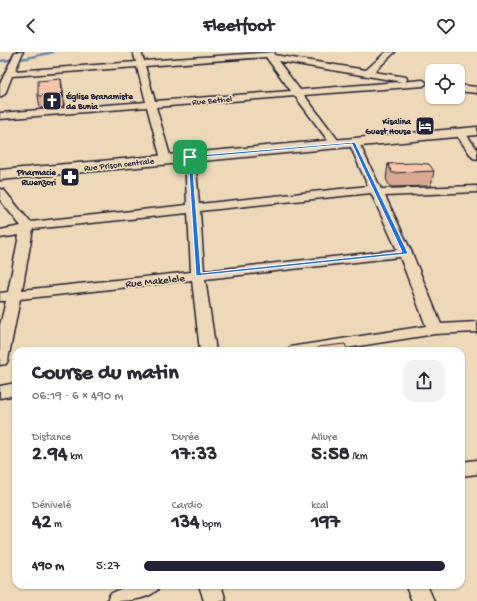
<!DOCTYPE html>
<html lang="fr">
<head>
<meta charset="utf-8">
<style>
  :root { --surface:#fff; --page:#f2f2f3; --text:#2b2b33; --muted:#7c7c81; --accent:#22223b }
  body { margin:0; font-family:"Gochi Hand",sans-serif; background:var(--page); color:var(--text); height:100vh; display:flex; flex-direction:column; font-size:15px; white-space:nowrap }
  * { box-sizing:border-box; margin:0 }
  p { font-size:13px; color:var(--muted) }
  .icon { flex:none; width:22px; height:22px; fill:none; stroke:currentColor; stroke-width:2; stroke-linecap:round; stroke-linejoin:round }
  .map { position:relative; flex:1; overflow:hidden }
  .panel { position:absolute; left:12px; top:295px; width:453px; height:242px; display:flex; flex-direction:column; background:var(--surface); border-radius:12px; box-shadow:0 1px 3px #0004 }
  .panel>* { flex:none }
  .tools { position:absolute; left:425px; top:12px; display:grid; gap:8px }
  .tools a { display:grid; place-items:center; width:40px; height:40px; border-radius:8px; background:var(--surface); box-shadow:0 1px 3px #0004; font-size:20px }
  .pin { position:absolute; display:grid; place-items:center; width:34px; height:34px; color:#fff; margin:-17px; border-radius:8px; box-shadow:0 2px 6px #0006 }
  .round { display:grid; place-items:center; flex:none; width:42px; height:42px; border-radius:12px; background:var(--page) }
  .head { display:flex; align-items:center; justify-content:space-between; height:68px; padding:0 20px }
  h1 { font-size:22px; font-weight:700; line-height:30px }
  .figures { display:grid; grid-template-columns:repeat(3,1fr); gap:6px; height:68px; padding:4px 20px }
  .figures div { display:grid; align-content:center }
  .figures b { font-size:20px; font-weight:700 }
  .figures small { font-size:11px; font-weight:400 }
  .figures p { font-size:11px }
  ul { padding:0 20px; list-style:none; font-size:13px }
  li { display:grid; grid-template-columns:64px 48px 1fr; align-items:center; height:30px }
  li i { height:10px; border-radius:5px; background:var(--accent) }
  header { display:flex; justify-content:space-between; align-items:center; height:52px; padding:0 20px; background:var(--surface); font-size:18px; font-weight:700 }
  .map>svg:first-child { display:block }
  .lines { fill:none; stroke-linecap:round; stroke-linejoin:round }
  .stream { stroke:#6888ab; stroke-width:2.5 }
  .street-casing { stroke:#22223b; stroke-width:3 }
  .secondary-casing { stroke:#22223b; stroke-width:3 }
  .street { fill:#edd9b7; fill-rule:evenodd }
  .secondary { fill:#edd9b7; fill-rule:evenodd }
  .wall { fill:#d7a993; stroke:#22223b }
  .shaded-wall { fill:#af8a78; stroke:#22223b }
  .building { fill:#fac5ab; stroke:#22223b }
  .route { fill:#1a73e8; stroke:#fff; fill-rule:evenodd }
  .labels { text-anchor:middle; stroke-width:3.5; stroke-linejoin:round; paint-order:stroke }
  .far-poi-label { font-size:9px; font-weight:bold; fill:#22223b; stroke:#edd9b7; text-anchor:end }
  .far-street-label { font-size:9px; fill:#22223b; stroke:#edd9b7 }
  .street-label { font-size:11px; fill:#22223b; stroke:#edd9b7 }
</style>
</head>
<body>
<header><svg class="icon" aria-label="back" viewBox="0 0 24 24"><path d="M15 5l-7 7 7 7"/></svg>Fleetfoot<svg class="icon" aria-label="heart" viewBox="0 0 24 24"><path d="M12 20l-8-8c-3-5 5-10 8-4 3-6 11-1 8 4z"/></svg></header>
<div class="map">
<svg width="477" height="549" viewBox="0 0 477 549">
  <rect width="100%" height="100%" fill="#edd9b7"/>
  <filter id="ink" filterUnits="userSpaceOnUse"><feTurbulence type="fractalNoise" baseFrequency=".025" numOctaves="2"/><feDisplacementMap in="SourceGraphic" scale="8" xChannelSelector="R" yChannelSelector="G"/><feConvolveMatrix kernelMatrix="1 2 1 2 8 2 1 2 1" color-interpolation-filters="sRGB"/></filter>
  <g filter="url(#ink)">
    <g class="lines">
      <!-- stream -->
      <path class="stream" d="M0,9L27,6L53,0"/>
      <!-- street casing -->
      <g class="street-casing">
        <path id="street" d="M15,0H23L15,19L136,10L133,0H141L144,9L275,0L274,3L366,18L386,0H395L374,20L406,25L407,27L406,29L403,30L278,9L300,38L423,28L427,31L423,34L304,43L341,92L336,95L332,94L295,44L156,55L171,107L166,110L161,107L147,55L0,67V61L146,50L137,15L12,24L5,42L0,45V32ZM266,5L291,39L155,49L145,14Z
          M458,33L477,35V41L458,39Z
          M459,77L463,78L477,97V107L473,106L454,80Z
          M354,88L359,91L381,137L477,134V140L385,144L412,201L441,272L477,270V280L435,282L327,299H288L290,295L296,294L426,274L400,205L205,227L216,299H200L192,228L20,247L8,308L6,312L0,313V273L6,249H0V241L8,240L19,183L0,186V178L21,174L0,148V137L4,138L30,170L187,153L185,105L190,102L195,105L199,152L368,134L349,91ZM371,141L397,198L204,219L200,159ZM188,161L191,220L22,238L33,177Z
          M16,331V343L0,346V334Z
          M477,408V422L461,424V410Z
          M129,533H161C152,549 125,549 107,549L110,542Z
          M199,533H221L226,549H204Z
          M405,533H427L434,549H412Z"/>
      </g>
      <!-- secondary casing -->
      <g class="secondary-casing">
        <path id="secondary" d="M477,75V83L0,128V118Z"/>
      </g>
      <!-- street -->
      <use href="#street" class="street"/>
      <!-- secondary -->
      <use href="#secondary" class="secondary"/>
    </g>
    <!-- wall -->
    <path class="wall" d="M63,39L64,55L40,56L38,44Z
      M388,112L434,119L431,134L390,135L386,127Z"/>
    <!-- shaded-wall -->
    <path class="shaded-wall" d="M61,27L63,39L64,55L62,42Z"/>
    <!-- building -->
    <path class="building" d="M61,27L62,42L38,44V29Z
      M415,111L429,112L434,119L392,121L388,112Z
      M345,292L348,299H319L318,295Z"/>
  </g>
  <!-- route -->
  <path class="route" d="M355,90L408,201L407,202L196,224L188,104ZM352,92L402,200L201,221L192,106Z"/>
  <!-- icons -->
  <defs>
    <g id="church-square" transform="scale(1)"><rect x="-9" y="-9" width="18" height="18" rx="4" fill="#22223b" stroke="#edd9b7"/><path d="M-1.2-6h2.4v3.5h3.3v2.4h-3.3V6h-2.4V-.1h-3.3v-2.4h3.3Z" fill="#fff"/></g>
    <g id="hotel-square" transform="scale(1)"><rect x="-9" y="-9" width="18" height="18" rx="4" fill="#22223b" stroke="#edd9b7"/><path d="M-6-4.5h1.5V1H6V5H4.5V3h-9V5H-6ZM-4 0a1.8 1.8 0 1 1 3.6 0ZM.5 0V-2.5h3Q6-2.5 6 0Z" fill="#fff"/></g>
    <g id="pharmacy-square" transform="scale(1)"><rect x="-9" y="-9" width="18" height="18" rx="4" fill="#22223b" stroke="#edd9b7"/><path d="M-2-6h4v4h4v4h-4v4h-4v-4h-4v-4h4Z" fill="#fff"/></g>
  </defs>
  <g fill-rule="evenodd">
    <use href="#church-square" x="52" y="49"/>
    <use href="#hotel-square" x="425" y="74"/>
    <use href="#pharmacy-square" x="70" y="125"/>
  </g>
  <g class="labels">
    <!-- far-poi labels -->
    <g class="far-poi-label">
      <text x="66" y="47" text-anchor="start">Église Branamiste<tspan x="66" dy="10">de Bunia</tspan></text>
      <text x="411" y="72">Kisalina<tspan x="411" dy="10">Guest House</tspan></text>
      <text x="56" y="123">Pharmacie<tspan x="56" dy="10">Rwenzori</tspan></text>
    </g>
    <!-- far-street labels -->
    <g class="far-street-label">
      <text transform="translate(212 48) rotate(-5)" y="3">Rue Bethel</text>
      <text transform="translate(119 112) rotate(-6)" y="3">Rue Prison centrale</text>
    </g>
    <!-- street labels -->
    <g class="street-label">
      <text transform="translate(155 228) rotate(-6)" y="4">Rue Makelele</text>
    </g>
  </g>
</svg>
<div class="tools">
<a><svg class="icon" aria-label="locate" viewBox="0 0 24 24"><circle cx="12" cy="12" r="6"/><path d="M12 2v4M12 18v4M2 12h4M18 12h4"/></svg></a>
</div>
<div class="pin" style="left:190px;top:105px;background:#1e9e55"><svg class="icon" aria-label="arrive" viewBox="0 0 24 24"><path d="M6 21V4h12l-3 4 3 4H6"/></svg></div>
<section class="panel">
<div class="head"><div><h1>Course du matin</h1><p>06:19 · 6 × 490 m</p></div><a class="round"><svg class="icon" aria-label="share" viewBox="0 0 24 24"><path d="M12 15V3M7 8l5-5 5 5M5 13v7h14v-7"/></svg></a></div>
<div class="figures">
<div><p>Distance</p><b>2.94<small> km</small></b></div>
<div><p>Durée</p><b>17:33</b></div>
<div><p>Allure</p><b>5:58<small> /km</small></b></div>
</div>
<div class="figures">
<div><p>Dénivelé</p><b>42<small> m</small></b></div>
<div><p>Cardio</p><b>134<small> bpm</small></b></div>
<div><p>kcal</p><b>197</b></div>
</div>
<ul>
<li><b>490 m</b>5:27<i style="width:100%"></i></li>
</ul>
</section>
</div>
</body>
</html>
